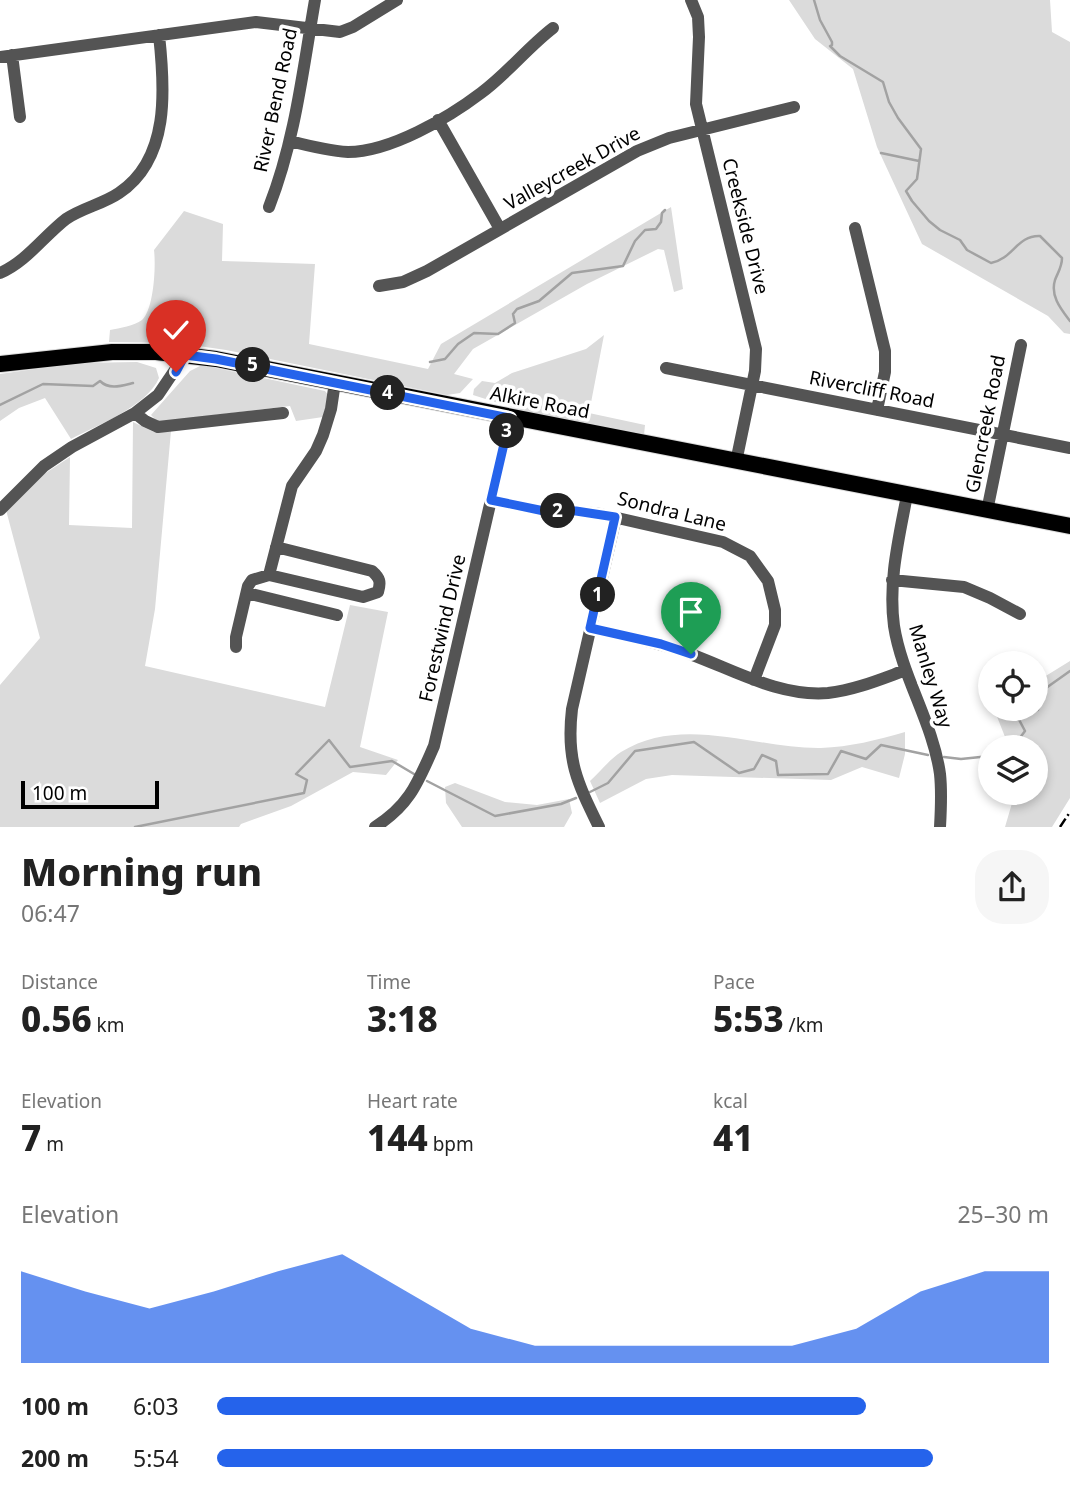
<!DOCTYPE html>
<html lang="en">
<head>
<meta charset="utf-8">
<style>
  :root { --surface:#fff; --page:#f6f6f6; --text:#222; --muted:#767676; --accent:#2563eb }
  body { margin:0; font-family:"Noto Sans",sans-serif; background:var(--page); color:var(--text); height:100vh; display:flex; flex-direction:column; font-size:26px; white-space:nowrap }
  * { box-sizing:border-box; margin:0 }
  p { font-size:23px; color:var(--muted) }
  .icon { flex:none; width:38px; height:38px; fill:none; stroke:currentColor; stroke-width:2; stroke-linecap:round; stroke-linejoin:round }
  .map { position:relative; height:827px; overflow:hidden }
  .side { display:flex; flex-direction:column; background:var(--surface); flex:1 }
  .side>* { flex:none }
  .controls { position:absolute; left:978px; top:651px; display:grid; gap:14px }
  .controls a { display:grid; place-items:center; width:70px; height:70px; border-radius:50%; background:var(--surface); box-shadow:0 4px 10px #0003; font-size:35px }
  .scale { position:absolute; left:21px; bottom:18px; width:138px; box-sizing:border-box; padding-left:7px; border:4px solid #000; border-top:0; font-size:19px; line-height:24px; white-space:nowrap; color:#000; -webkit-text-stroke:5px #fff; paint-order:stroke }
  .pin { position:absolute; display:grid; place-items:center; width:60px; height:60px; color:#fff; margin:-72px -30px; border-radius:50% 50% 50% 0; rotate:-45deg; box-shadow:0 0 7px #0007 }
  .pin .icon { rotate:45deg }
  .km { position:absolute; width:35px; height:35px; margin:-18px; border-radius:50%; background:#222; color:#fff; font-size:19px; line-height:35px; text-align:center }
  .round { display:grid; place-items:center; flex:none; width:74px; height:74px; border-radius:28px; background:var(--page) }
  .head { display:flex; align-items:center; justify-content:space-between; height:119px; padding:0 21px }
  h1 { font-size:38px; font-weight:800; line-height:52px }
  .stats { display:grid; grid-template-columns:repeat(3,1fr); gap:10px; height:119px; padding:7px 21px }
  .stats div { display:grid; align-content:center }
  .stats b { font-size:35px; font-weight:800 }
  .stats small { font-size:19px; font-weight:400 }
  .stats p { font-size:19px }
  .chart { height:196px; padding:14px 21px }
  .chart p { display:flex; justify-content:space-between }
  .chart svg { width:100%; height:126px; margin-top:7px; fill:var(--accent); opacity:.7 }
  ul { padding:0 21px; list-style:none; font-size:23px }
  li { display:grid; grid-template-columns:112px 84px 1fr; align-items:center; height:52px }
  li i { height:18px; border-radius:9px; background:var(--accent) }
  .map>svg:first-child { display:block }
  .green { fill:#dbdbdb }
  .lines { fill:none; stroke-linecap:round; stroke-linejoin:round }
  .stream { stroke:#a2a2a2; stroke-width:2.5 }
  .major-casing { stroke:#dbdbdb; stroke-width:18 }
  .minor { stroke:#545454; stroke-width:12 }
  .major { stroke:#000; stroke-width:16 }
  .rail { stroke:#000; stroke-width:2.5; stroke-dasharray:10 3.5 2 3.5; stroke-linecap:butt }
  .route-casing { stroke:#fff; stroke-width:14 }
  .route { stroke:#2563eb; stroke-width:9 }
  .labels { text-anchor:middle; stroke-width:7; stroke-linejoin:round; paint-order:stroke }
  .street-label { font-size:19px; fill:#000; stroke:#fff }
</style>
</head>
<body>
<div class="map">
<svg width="1070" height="827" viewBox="0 0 1070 827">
  <rect width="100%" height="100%" fill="#fff"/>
  <!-- green -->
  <path class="green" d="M789,0H1050L1052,32L1070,42V334L1064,333L1048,316L922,244L877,147L853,69L815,39Z
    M671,207L683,289L674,292L664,250L658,249L587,284L473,349L454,374L473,379L460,393L447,395L226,350L178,343L109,342L110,330C120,328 134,326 142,320C154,309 156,266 154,250L184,211L223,224L222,261L315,264L309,344L428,369L441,344Z
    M604,335L589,413L645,425L644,435L543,417L473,395L474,389L482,381L495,383L512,373L586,349Z
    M137,362L156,368L159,378C147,406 98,425 71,439L45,398L19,408L0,421V374L77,363Z
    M202,365L325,391L329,396L323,417L296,421L290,406L158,422L151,415L190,371Z
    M133,422L154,432L171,431L155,609L145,666L325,707L350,605L388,612L360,747L398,760L386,775L353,772L291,806L241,824L239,827H0V685L40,638L6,510L35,480L70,457L69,525L132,528Z
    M1070,661V798L1052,827H1005L1015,793H1036V747H1009L994,709H1036V682Z
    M905,732V754L899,778L862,767L831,780L672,775L646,779L600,803L590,781C600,772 610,759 621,752C683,714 755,749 821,748C850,747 877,740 905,732Z
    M455,783L505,802L537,805L569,799L572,813L564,827H462L446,803L445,787Z"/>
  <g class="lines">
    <!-- stream -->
    <path class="stream" d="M814,0L820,20L832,42V45L830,46L840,56L883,82L889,102L898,118L921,149L917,179L906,191L912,201L929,221L940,230L960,240L967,250L991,263C1013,259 1017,235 1040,236L1062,258C1062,267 1058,272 1055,280C1050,296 1061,309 1070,321
      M881,153L919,161
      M430,362L445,359L458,344L474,333L498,334L515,323L513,314L517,309L539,301L572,273L623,266L635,241L645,230L656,229L661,222L662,213L665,210
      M0,405L43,384L93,386L100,381C109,390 121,386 133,383
      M1013,747L1025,731L1015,712L1038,710L1039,693L1070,671
      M944,757L961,759L990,756
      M427,781L495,816L561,804L576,798
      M590,792L608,783L635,751L694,742L739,773L754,769L762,755L776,761L778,775L828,774L841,751L866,759L881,745L928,755
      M135,827L304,793L307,780L296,774L329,740L350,767L392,761L414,774"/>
    <!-- major casing -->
    <g class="major-casing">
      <path id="major" d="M0,364L112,352H156L216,359L1070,526"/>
    </g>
    <!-- minor -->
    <path class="minor" d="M691,0L698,17L699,37L696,104L756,349L755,371L736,462
      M12,55L20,117
      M0,57L256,22L340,32L353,27L397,0
      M438,120L500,229
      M290,141C309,146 329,151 348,152C390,152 448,118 481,93C507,74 527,48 553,28
      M269,207C295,141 303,69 315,0
      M855,228L885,351V372L877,410
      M0,273C26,262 44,236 66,219C82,208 103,204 119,193C170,159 165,89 159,35
      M379,286L403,282L427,271L637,151L669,138L794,107
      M666,368L1070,448
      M135,413L145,421L158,427L283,413
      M907,495C899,538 888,581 894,626C902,677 933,723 940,774C942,792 941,809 940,827
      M491,500L544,511H576L600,514L723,542L750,556L768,581L775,610V625L754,680
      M0,510L44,466L72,447L135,413L158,395L185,355
      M987,511L1021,345
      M269,575L363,597L378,592C381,582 380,578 372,571L276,547
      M892,580L964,587L990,598L1020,614
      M247,593L337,615
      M590,628C624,636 657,642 690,654C734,670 779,697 828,693C855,690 881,679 906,670
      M236,647V637L248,586L252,580L269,575L292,486L316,451L323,435L331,409L335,382
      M375,827C410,805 418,782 434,746L510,418
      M599,827C577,782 566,760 572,709L616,517"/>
    <!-- major -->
    <use href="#major" class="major"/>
    <!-- rail -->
    <path class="rail" d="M1060,827L1070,812"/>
  </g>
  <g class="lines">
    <!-- route casing -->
    <g class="route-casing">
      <path id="route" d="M176,372L185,355L216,359L510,418L491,500L544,511H576L615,517L590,628L661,644L691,654"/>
    </g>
    <!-- route -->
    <use href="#route" class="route"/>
  </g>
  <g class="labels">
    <!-- street labels -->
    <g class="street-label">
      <text transform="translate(275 100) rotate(-78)" y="7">River Bend Road</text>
      <text transform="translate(572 168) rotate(-29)" y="7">Valleycreek Drive</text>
      <text transform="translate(746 226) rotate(76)" y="7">Creekside Drive</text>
      <text transform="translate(872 389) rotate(11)" y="7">Rivercliff Road</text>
      <text transform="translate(540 402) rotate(11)" y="7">Alkire Road</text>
      <text transform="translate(985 424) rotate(-79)" y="7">Glencreek Road</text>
      <text transform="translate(672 511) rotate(14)" y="7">Sondra Lane</text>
      <text transform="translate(442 628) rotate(-77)" y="7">Forestwind Drive</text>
      <text transform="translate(931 676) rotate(73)" y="7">Manley Way</text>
    </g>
  </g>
</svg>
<div class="controls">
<a><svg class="icon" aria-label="locate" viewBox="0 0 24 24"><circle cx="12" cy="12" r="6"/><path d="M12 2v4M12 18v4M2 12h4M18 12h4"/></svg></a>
<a><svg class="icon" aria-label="layers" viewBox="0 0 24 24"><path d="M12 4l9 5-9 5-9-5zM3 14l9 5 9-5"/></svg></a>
</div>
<div class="scale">100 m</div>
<div class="pin" style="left:691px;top:654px;background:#1e9e55"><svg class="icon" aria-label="arrive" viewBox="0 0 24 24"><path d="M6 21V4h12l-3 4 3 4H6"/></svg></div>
<div class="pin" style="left:176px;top:372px;background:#d93025"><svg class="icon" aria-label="check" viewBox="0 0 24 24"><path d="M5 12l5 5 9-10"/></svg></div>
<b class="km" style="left:598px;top:595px">1</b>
<b class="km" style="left:558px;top:511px">2</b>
<b class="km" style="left:507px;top:431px">3</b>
<b class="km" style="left:388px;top:393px">4</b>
<b class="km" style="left:253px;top:365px">5</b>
</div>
<section class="side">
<div class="head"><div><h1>Morning run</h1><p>06:47</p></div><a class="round"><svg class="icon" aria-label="share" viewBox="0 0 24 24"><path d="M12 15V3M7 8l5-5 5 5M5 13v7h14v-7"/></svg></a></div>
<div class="stats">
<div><p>Distance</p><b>0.56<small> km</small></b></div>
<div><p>Time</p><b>3:18</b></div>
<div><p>Pace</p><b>5:53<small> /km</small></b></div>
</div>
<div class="stats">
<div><p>Elevation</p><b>7<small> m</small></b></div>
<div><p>Heart rate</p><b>144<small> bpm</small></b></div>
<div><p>kcal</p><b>41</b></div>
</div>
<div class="chart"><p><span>Elevation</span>25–30 m</p>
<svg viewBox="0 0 160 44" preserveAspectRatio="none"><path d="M0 44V12L10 19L20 25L30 19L40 12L50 6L60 19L70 32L80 38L90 38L100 38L110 38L120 38L130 32L140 19L150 12L160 12V44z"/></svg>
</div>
<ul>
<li><b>100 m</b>6:03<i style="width:78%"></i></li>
<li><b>200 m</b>5:54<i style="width:86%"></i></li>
</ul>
</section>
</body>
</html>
